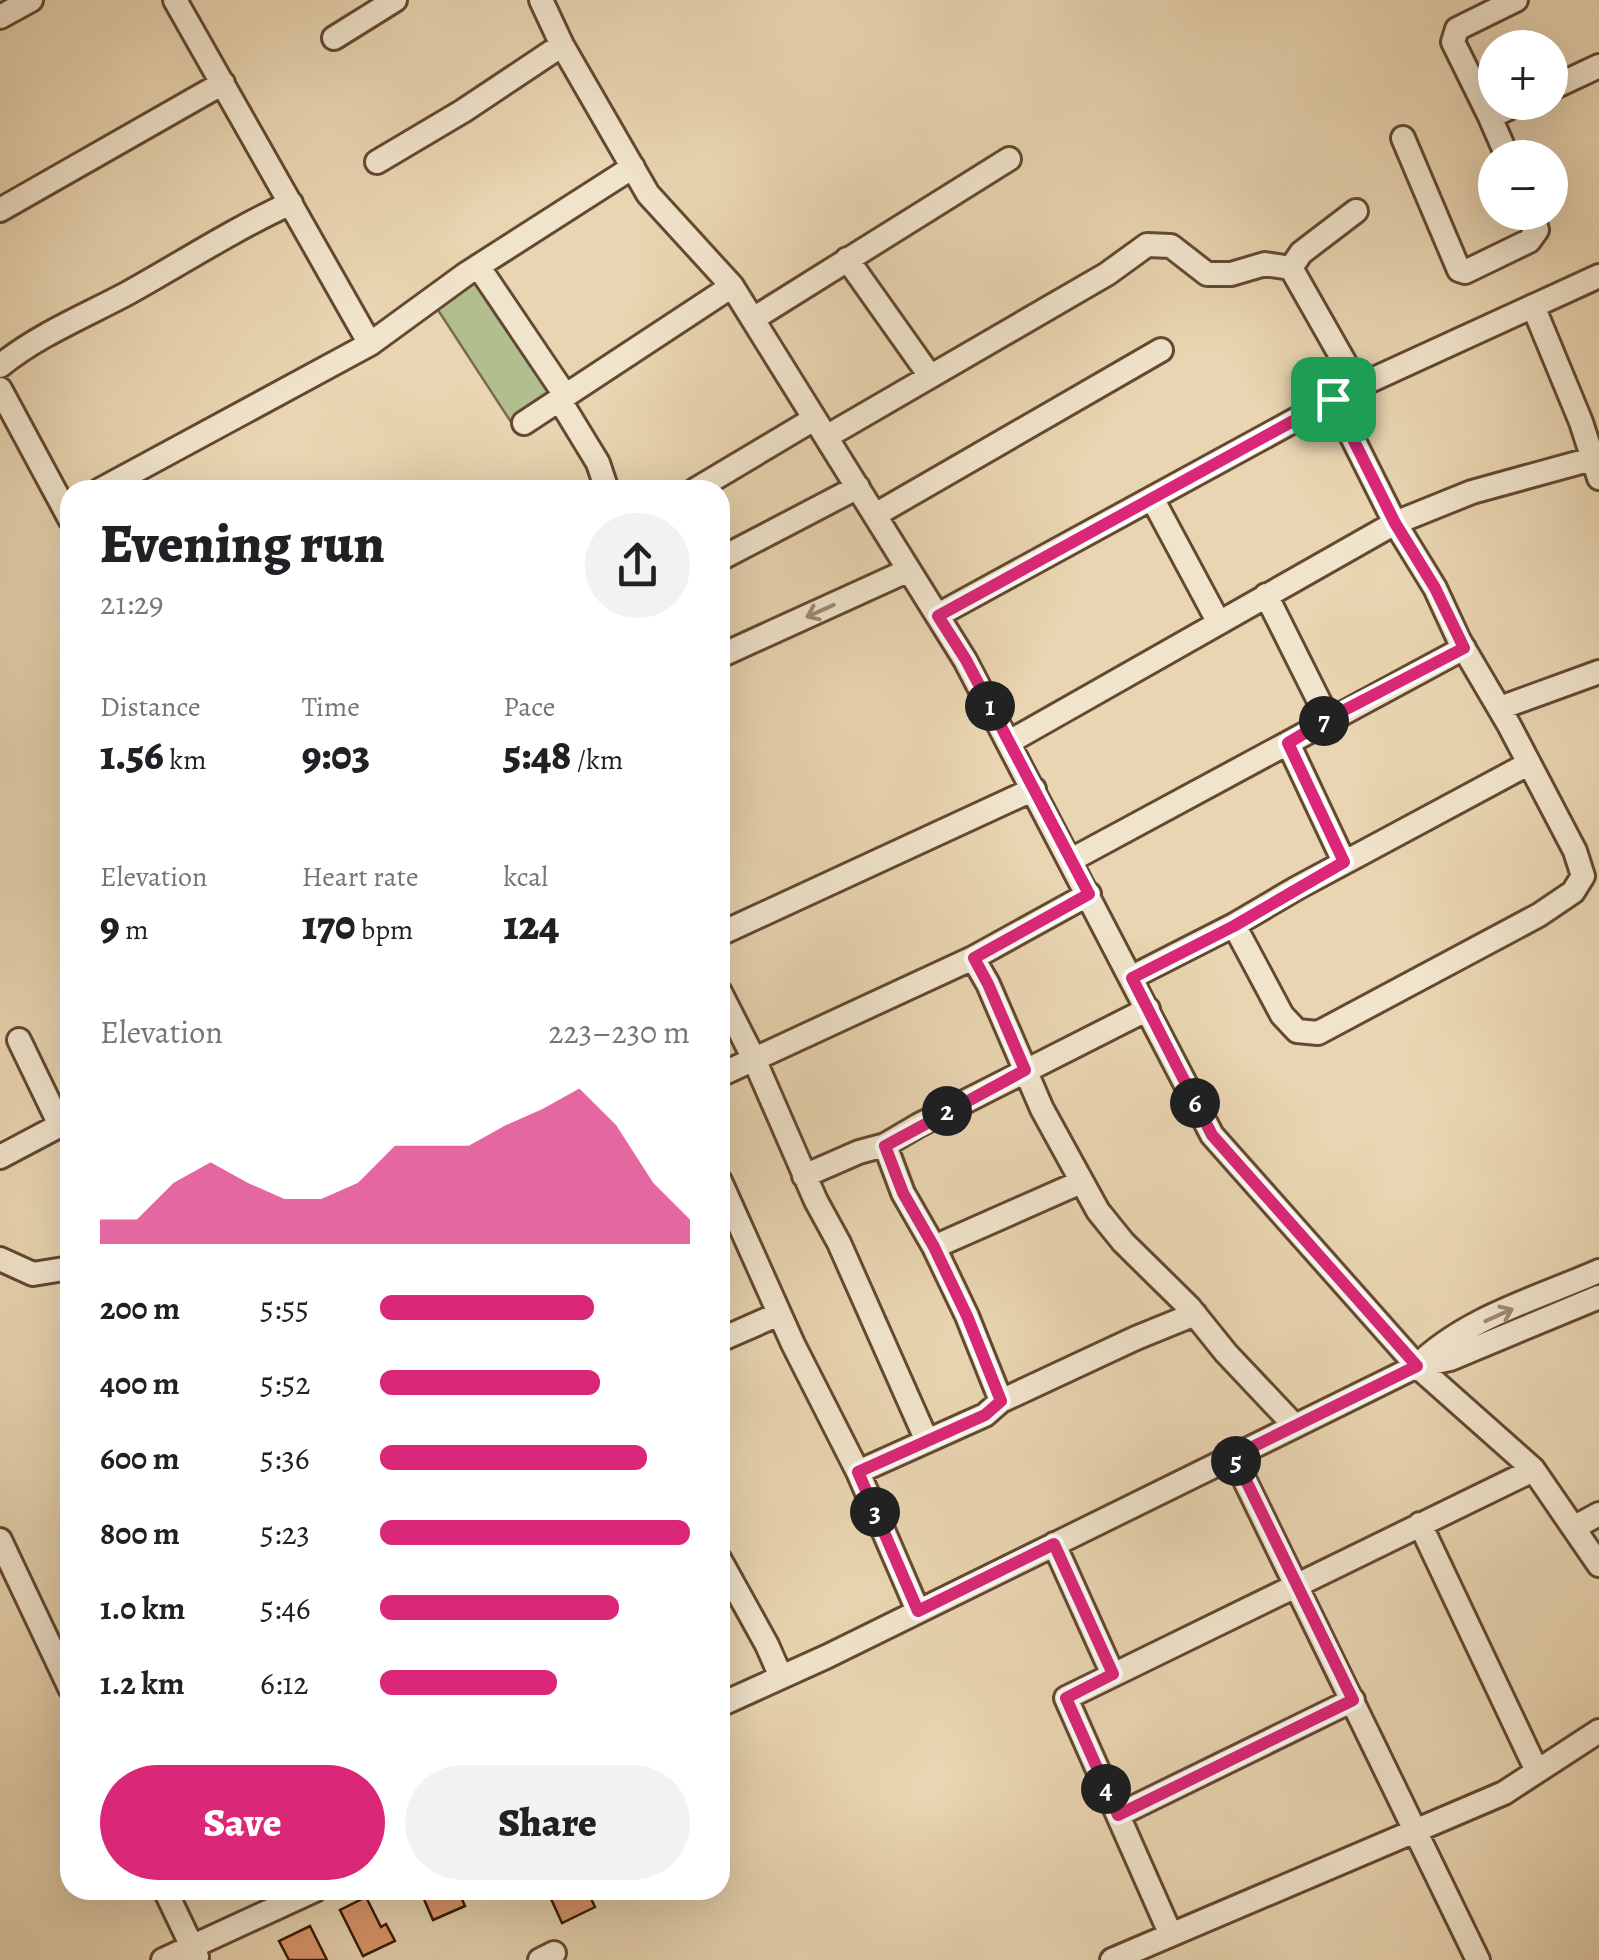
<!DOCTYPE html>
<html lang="en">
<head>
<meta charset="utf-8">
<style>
  :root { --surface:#fff; --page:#f2f2f2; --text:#202124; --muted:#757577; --accent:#db2777 }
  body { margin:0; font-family:Alegreya,serif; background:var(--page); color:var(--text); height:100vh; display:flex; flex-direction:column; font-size:38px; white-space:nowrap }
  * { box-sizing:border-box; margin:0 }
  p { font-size:32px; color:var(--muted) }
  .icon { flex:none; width:55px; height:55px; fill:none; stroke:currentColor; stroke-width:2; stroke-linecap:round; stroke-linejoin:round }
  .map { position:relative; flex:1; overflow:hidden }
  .drawer { position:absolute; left:60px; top:480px; width:670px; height:1420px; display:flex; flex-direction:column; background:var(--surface); border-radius:30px; box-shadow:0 10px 40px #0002 }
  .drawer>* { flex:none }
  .fabs { position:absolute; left:1478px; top:30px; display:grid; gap:20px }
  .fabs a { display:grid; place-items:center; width:90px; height:90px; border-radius:50%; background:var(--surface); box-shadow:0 10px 40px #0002; font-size:50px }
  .pin { position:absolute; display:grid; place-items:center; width:85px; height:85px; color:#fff; margin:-42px; border-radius:20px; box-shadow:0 5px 15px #0006 }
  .km { position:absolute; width:50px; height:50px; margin:-25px; border-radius:50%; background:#222; color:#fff; font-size:28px; line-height:50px; text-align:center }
  .round { display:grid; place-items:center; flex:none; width:105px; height:105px; border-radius:52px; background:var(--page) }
  .summary { display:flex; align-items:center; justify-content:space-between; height:170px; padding:0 40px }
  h1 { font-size:55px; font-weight:800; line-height:75px }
  .figures { display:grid; grid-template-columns:repeat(3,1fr); gap:15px; height:170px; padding:10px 40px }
  .figures div { display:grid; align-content:center }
  .figures b { font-size:42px; font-weight:800 }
  .figures small { font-size:28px; font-weight:400 }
  .figures p { font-size:28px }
  .chart { height:280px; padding:20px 40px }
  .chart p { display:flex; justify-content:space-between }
  .chart svg { width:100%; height:180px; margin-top:10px; fill:var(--accent); opacity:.7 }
  .cta { display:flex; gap:20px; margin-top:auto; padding:20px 40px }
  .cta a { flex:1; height:115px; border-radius:60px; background:var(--accent); color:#fff; font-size:40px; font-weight:800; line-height:115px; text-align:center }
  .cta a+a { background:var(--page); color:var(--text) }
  ul { padding:0 40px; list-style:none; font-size:32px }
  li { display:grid; grid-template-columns:160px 120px 1fr; align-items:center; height:75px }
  li i { height:25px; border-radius:12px; background:var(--accent) }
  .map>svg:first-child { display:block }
  .green { fill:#b3be8e; stroke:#746c4a; stroke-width:2.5 }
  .building { fill:#dc976b; stroke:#361a06; stroke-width:2.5 }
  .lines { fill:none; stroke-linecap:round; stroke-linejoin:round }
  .minor-casing { stroke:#634931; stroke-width:28 }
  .minor { stroke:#f1e4cc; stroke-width:22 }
  .oneway { stroke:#9d8973 }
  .route-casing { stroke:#fff; stroke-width:20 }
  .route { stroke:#db2777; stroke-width:12 }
</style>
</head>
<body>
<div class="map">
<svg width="1599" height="1960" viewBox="0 0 1599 1960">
  <rect width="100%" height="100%" fill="#e9d5b1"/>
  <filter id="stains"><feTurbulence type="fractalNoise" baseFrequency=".002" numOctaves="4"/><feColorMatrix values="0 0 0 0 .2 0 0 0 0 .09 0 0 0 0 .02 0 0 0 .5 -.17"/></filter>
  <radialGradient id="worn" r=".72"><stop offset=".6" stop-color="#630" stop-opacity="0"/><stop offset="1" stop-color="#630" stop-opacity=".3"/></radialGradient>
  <!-- green -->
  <path class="green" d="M473,270L555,392L511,422L436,307Z"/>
  <!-- building -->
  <path class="building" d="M420,1890H458L465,1906L433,1920Z
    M547,1890H587L595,1907L562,1923Z
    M366,1897L381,1927L386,1924L395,1941L363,1956L340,1910Z
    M310,1926L327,1960H289L279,1941Z"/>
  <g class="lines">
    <!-- minor casing -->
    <g class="minor-casing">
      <path id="minor" d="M541,0L562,45L648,194L732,286L965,660L1212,1135L1417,1366L1533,1469L1599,1565
        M0,17L31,0
        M334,38L395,0
        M1550,89L1599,66
        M1490,117L1453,42L1457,29L1516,0
        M1403,138L1459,270L1465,272L1529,241L1537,230L1532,212
        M1508,158L1490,117L1521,102
        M377,162L463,111L562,45
        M0,210L223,83
        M847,259L930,376
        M478,266L565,395
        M1291,268L1301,253L1356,211
        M1533,306L1581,422L1599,478
        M753,319L1009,159
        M370,344L466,274L633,167
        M0,366C38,335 85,316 128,293C182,263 234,229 291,203
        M0,389L70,519
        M559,399L598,463L607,490
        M524,423L732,286
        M826,437L1107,274L1147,245L1171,246L1207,274H1231L1265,264L1291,268L1358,386
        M100,490L370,344L175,0
        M695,490L814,419
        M1152,498L1219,623
        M875,515L1161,350
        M720,559L858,487
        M1266,595L1328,719
        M938,615L1350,390L1599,276
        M720,656L909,570
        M1500,708L1599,672
        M1009,742L1395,523L1472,492L1599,457
        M1288,743L1344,862
        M1071,860L1464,648
        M1089,894L973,958L988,984L1042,1109L1098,1211L1123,1242L1189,1307L1226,1353L1295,1426
        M1234,925L1282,1015L1297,1031L1318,1033L1539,915L1573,892L1583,876L1575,851L1509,725L1459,640L1435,588L1395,523L1333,399
        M720,934L1034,789
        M1132,977L1234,925L1297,888L1528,764
        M720,992L754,1059L816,1201L839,1243L927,1441L985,1415L1001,1401
        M1148,1009L919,1125L885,1145L903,1193L934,1247L967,1316L1001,1401L1136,1338L1195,1314
        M19,1040L60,1125
        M720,1075L973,958
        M0,1157L70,1120
        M804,1176L859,1152L885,1145
        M720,1181L793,1344L858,1472L918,1611
        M934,1247L1081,1182
        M0,1259L33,1274L70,1268
        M720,1340L779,1314
        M1417,1366C1465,1318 1538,1298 1599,1271
        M1233,1456L1478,1960
        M858,1472L927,1441
        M1420,1524L1537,1771
        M1575,1527L1599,1514
        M0,1540L70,1688
        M1054,1544L1113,1675
        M720,1560L767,1645L781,1677
        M720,1705L828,1656L1417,1366L1450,1359L1599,1297
        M1118,1815L1353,1700
        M165,1890L197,1957
        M1171,1935L1066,1698L1533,1470
        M163,1960L315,1890
        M540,1960L554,1953
        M1112,1960L1504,1793L1599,1731"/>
    </g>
    <!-- minor -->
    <use href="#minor" class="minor"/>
  </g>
  <!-- one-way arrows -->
  <defs><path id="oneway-shaft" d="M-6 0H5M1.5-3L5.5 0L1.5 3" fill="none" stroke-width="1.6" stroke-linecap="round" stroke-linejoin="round" transform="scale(2.5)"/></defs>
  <g class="oneway">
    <use href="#oneway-shaft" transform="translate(820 611) rotate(156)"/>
    <use href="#oneway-shaft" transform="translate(1499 1315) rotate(-24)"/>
  </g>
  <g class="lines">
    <!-- route casing -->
    <g class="route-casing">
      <path id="route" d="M1333,399L1395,523L1435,588L1464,648L1335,715L1288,743L1344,862L1234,926L1132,978L1212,1135L1417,1366L1234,1456L1353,1700L1118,1815L1066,1698L1113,1674L1054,1544L918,1611L858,1472L985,1415L1001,1401L967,1316L934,1247L903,1193L885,1146L1025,1070L988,984L974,958L1089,894L966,660L938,616Z"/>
    </g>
    <!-- route -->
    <use href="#route" class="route"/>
  </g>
  <rect width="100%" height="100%" filter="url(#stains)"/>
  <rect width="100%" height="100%" fill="url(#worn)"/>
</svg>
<div class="fabs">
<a>+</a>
<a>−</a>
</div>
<div class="pin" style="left:1333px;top:399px;background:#1e9e55"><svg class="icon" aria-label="arrive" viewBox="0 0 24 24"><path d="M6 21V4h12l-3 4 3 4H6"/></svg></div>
<b class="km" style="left:990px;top:706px">1</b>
<b class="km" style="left:947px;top:1111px">2</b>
<b class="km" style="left:875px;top:1512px">3</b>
<b class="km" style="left:1106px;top:1789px">4</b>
<b class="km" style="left:1236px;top:1461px">5</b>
<b class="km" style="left:1195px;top:1103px">6</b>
<b class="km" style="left:1324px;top:721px">7</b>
<section class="drawer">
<div class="summary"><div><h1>Evening run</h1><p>21:29</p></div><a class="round"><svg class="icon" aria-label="share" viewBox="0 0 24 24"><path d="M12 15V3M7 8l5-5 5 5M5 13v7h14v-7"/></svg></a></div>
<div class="figures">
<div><p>Distance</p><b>1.56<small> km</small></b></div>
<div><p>Time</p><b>9:03</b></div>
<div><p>Pace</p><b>5:48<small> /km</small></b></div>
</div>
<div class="figures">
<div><p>Elevation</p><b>9<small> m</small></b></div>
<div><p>Heart rate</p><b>170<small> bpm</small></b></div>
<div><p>kcal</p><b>124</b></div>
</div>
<div class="chart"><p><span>Elevation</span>223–230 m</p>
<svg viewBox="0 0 160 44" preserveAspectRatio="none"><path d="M0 44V38L10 38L20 29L30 24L40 29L50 33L60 33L70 29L80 20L90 20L100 20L110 15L120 11L130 6L140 15L150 29L160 38V44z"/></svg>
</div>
<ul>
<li><b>200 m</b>5:55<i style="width:69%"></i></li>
<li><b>400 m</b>5:52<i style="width:71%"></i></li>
<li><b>600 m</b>5:36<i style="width:86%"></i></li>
<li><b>800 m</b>5:23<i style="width:100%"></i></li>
<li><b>1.0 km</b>5:46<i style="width:77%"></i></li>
<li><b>1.2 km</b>6:12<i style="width:57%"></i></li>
</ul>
<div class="cta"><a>Save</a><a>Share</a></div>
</section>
</div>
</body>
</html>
